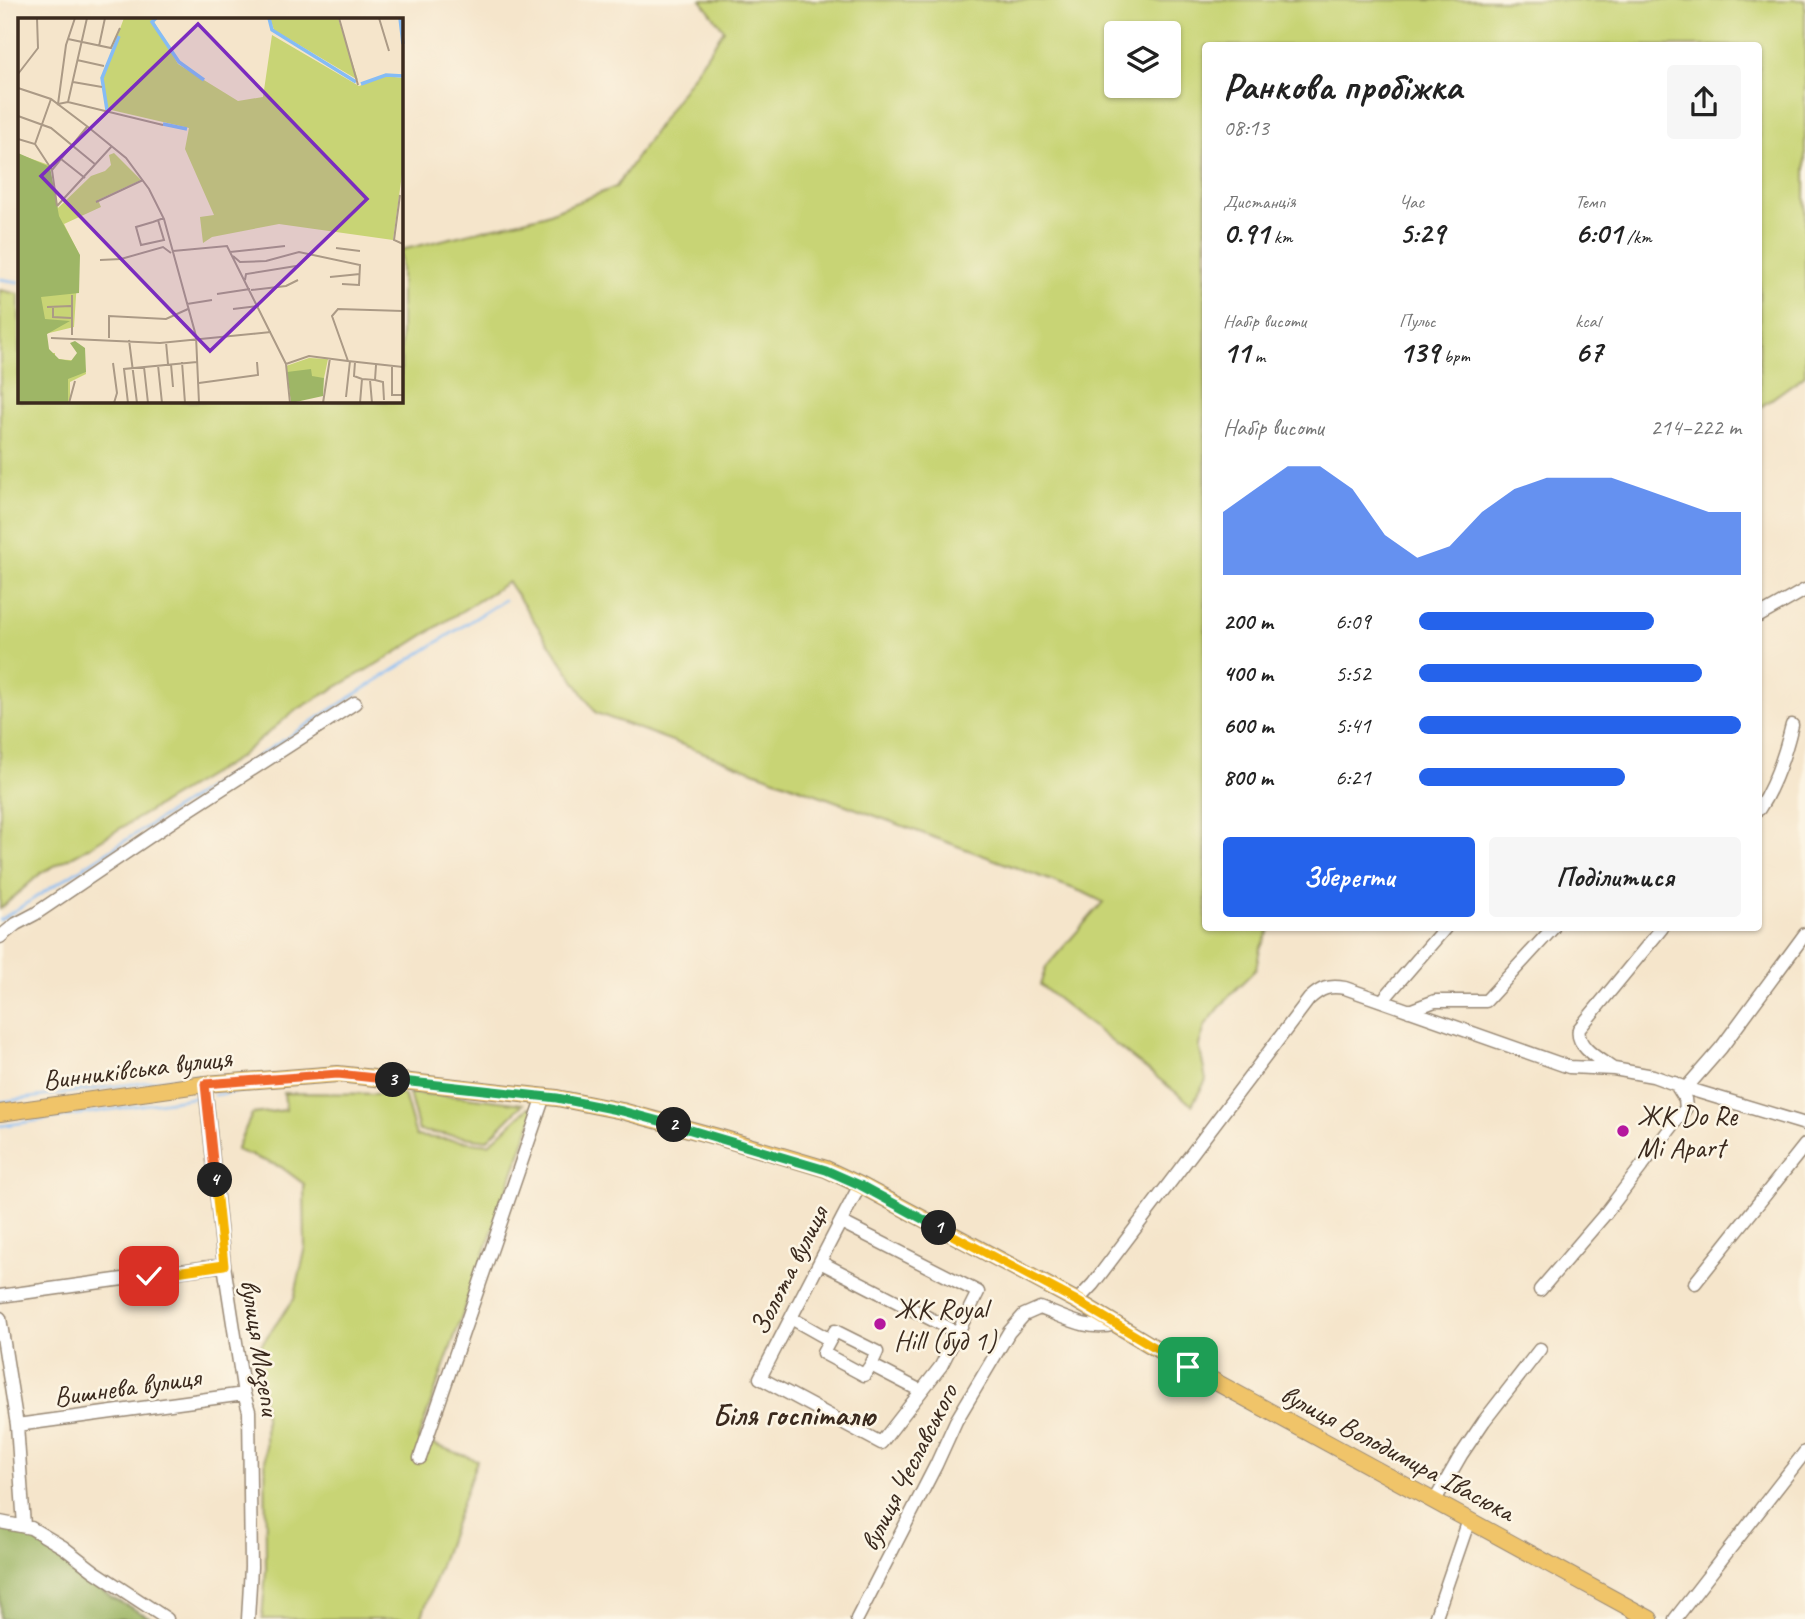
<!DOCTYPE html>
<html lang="uk">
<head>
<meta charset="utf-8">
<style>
  :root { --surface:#fff; --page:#f6f6f6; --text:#222; --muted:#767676; --accent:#2563eb }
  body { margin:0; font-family:Caveat,sans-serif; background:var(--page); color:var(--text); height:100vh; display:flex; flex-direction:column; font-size:26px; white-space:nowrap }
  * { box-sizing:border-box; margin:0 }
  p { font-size:23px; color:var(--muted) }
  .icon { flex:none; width:38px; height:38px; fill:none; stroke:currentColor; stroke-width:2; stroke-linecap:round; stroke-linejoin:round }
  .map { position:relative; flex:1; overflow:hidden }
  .sheet { position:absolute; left:1202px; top:42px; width:560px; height:889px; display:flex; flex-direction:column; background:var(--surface); border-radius:7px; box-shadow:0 2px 5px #0004 }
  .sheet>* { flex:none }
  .tools { position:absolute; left:1104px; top:21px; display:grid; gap:14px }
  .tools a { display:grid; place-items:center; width:77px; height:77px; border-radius:7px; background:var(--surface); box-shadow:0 2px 5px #0004; font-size:35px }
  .pin { position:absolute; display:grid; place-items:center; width:60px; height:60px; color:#fff; margin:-30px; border-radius:14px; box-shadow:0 4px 10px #0006 }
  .km { position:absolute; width:35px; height:35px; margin:-18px; border-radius:50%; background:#222; color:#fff; font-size:19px; line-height:35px; text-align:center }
  .round { display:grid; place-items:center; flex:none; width:74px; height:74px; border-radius:7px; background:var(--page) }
  .summary { display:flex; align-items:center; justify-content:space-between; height:119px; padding:0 21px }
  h1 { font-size:38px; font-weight:600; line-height:52px }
  .figures { display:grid; grid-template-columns:repeat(3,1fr); gap:10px; height:119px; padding:7px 21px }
  .figures div { display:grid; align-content:center }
  .figures b { font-size:30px; font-weight:600 }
  .figures small { font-size:19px; font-weight:400 }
  .figures p { font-size:19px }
  .chart { height:196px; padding:14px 21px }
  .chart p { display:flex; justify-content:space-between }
  .chart svg { width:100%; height:126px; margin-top:7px; fill:var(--accent); opacity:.7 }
  .cta { display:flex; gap:14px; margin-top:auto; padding:14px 21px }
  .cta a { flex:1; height:80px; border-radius:7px; background:var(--accent); color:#fff; font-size:28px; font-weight:600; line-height:80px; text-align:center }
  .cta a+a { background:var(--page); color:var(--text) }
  ul { padding:0 21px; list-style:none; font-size:23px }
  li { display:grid; grid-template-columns:112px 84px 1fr; align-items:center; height:52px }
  li i { height:18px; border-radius:9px; background:var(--accent) }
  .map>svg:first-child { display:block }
  .green { fill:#c8d475; stroke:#827f4a; stroke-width:2; fill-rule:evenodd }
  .forest { fill:#9eb666; stroke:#6c7042; stroke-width:2 }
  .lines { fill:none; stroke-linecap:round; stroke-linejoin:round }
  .stream { stroke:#85bcf5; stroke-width:2.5 }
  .minor-casing { stroke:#988874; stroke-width:15 }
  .major-casing { stroke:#988874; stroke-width:18 }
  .minor { stroke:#fff; stroke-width:12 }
  .major { stroke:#f0c469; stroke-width:16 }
  .split-1-casing { stroke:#fff; stroke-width:14 }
  .split-2-casing { stroke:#fff; stroke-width:14 }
  .split-3-casing { stroke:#fff; stroke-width:14 }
  .split-4-casing { stroke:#fff; stroke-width:14 }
  .split-5-casing { stroke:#fff; stroke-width:14 }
  .split-1 { stroke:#f5b400; stroke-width:9 }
  .split-2 { stroke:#22a559; stroke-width:9 }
  .split-3 { stroke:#22a559; stroke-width:9 }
  .split-4 { stroke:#f0652b; stroke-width:9 }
  .split-5 { stroke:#f5b400; stroke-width:9 }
  .poi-dot { fill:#b5179e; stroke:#fcf5e5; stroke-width:2.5 }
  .labels { text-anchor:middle; stroke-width:5; stroke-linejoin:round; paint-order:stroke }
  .street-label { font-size:28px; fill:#3b2a1e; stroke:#fcf5e5 }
  .poi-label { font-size:28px; fill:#3b2a1e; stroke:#fcf5e5; text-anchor:start }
  .neighbourhood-label { font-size:30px; font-weight:bold; fill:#3b2a1e; stroke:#fcf5e5 }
  .inset-river { fill:none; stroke:#85bcf5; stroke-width:3.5 }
  .inset-road { fill:none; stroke:#ab9a86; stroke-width:2 }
  .view { fill:#7b2cbf; fill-opacity:0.15; stroke:#7b2cbf; stroke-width:3.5 }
  .inset-edge { fill:none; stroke:#3b2a1e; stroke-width:3.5 }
</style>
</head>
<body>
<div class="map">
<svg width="1805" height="1619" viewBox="0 0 1805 1619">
  <rect width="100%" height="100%" fill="#fcf5e5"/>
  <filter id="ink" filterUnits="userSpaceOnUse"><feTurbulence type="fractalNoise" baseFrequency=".0143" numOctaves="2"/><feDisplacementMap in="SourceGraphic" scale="14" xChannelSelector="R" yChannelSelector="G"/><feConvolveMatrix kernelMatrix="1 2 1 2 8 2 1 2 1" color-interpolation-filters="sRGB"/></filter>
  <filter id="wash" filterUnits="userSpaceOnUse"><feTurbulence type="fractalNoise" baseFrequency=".00686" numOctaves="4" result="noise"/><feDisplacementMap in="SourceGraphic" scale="28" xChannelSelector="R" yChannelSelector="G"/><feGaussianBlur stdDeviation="1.57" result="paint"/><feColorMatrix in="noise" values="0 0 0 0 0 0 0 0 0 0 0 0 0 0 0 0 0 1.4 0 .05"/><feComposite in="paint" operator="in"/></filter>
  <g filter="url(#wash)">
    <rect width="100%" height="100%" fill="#f5e5cb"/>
    <!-- green -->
    <path class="green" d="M701,0H1805V375L1759,408V46H1206V928H1272L1269,931L1260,949L1256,969L1231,994L1206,1024L1199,1045L1206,1080L1192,1105L1040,985L1046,967L1103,902L1085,893L596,713L508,582L389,657L293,712L238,758L79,853L41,873L0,909V290L19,294V401H401V250L544,215L616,187L724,30ZM1169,33V86H1116V33Z
      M284,1093L404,1094L416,1136L489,1144L529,1107L536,1109L418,1439L477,1460L421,1619H262L266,1570L265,1416L258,1349L294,1299L305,1251L304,1184L281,1167L236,1150L252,1114L286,1110Z
      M409,1093L466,1097L523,1104L487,1140L419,1131Z"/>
    <!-- forest -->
    <path class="forest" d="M0,1527L32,1538L112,1598L153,1619H0Z"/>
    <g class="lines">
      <!-- stream -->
      <path class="stream" d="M0,279L19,282
        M0,920L504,600
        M214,1095L277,1086
        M0,1102L197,1075
        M0,1126L198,1097"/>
    </g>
  </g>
  <g filter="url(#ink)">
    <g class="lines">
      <!-- minor casing -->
      <g class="minor-casing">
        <path id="minor" d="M1759,616L1805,590
          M1759,809C1776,783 1785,754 1792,725
          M0,937L16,924L35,914L186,812L355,703
          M1382,1001L1445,928
          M1409,1011L1435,1001H1486L1553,928
          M1613,1069C1601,1060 1575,1047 1579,1029L1662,928
          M205,1084L224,1265L244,1394L249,1411L251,1567L248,1619
          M1686,1088L1721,1048L1805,934
          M841,1222L978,1292L941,1366L881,1443L760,1378C793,1314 826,1249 860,1185
          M820,1262L958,1333
          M1695,1283L1805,1145
          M1540,1290L1606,1213L1686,1108L1685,1099L1675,1083
          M0,1296L224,1265
          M1077,1301L1093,1284L1309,999C1321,988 1329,985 1345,988L1569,1067L1614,1069L1653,1076L1686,1088L1805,1124
          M0,1318L17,1425L24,1526
          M791,1318L830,1340L835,1331L877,1352L871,1365L921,1391
          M830,1340L823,1353L864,1375L871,1365
          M17,1425L244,1394
          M420,1458L544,1096
          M1434,1502L1461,1455L1484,1421L1540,1349
          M0,1522L31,1528L63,1547L94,1571L167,1619
          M857,1619L936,1465L956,1421L1009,1332L1024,1315L1040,1308C1064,1317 1089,1332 1115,1324
          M1435,1619L1469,1520
          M1675,1619L1805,1452"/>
      </g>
      <!-- major casing -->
      <g class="major-casing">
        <path id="major" d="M0,1113L205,1084L338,1074L557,1098L622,1111L718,1137L826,1169L860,1185L1077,1301L1172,1358L1650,1619"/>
      </g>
      <!-- minor -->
      <use href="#minor" class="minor"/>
      <!-- major -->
      <use href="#major" class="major"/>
    </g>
  </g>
  <g class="lines" filter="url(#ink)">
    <!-- split-1 casing -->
    <g class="split-1-casing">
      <path id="split-1" d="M939,1228L1077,1301L1188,1367"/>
    </g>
    <!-- split-2 casing -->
    <g class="split-2-casing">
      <path id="split-2" d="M674,1125L826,1170L860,1185L939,1228"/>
    </g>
    <!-- split-3 casing -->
    <g class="split-3-casing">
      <path id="split-3" d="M393,1080L557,1098L622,1111L674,1125"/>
    </g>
    <!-- split-4 casing -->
    <g class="split-4-casing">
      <path id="split-4" d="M215,1180L205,1084L338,1074L393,1080"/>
    </g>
    <!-- split-5 casing -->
    <g class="split-5-casing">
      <path id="split-5" d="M149,1276L224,1265L215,1180"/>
    </g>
    <!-- split-1 -->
    <use href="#split-1" class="split-1"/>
    <!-- split-2 -->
    <use href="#split-2" class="split-2"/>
    <!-- split-3 -->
    <use href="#split-3" class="split-3"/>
    <!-- split-4 -->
    <use href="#split-4" class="split-4"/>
    <!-- split-5 -->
    <use href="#split-5" class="split-5"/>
  </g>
  <!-- markers -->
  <g class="poi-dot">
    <circle cx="1623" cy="1131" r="7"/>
    <circle cx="880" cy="1324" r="7"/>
  </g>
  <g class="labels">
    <!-- street labels -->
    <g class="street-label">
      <text transform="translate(137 1068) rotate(-7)" y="10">Винниківська вулиця</text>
      <text transform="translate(788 1270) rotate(-63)" y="10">Золота вулиця</text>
      <text transform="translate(261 1347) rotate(81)" y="10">вулиця Мазепи</text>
      <text transform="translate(127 1386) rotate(-8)" y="10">Вишнева вулиця</text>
      <text transform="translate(1398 1452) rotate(28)" y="10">вулиця Володимира Івасюка</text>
      <text transform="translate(908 1467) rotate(-63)" y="10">вулиця Чеславського</text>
    </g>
    <!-- poi labels -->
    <g class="poi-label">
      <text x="1637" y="1125">ЖК Do Re<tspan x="1637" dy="32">Mi Apart</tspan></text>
      <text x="894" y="1318">ЖК Royal<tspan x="894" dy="32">Hill (буд 1)</tspan></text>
    </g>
    <!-- neighbourhood labels -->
    <g class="neighbourhood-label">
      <text x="794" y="1425">Біля госпіталю</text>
    </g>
  </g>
  <!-- overview -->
  <g transform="translate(18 18)">
    <rect width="385" height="385" fill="#f5e5cb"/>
    <path d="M106,0H134L160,46L220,83L245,79L254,17L341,68L368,58L385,60V149L375,222L261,206L194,219L185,225L182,199L196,197L167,131L171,110L89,91L84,59ZM252,0H320L340,62L256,12ZM0,136L31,147L40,190L73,158L87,153L93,147L91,137L96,135L123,162L80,182L83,189L46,206L60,234H55L60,248L56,309L27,316V335H37V341L66,343L68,356L52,364V385H0ZM291,340L310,341L306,360L270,359L268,348Z" fill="#c8d475"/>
    <path d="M0,135L32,149L41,198L62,237L61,275L23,279L27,301L52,303L29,316L31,331L41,341L53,343L59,335L52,325L57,323L67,330L68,354L50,361V385H0ZM293,351L294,358L306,360L305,378L273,385L269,354Z" fill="#9eb666"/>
    <path class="inset-river" d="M138,0L134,4L161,44L186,62M251,0L254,12L338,64M382,0L385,26M343,66L368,57L385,58M89,92L84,60L101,18M145,106L169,111"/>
    <path class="inset-road" d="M57,0L48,27L40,86L50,84L145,107M321,0L340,67M361,0L371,33M50,21L93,30L102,10M81,28L87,0M59,42L86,48M0,56L20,30L19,0M55,64L84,69M0,70L33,81L70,109L108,140L131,171L146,201L178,318L181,385M50,84L69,0M0,98L33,110L78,147M0,121L17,126L34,152L39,188M17,126L33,81M43,141L67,160M34,152L69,109M382,177L376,222L385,226M78,184L125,162M39,188L94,128M140,202L146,222L123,227L118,209L135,204L143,201H146M318,230L342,233M155,233L209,228L268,346L291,338L330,343L314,298L320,291L385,293M212,234L267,228M215,238L222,244L248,243L281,234L342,247L341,267L324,266M82,242L103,241L145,229L153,235M312,259L342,256M227,262L228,256L278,248M233,272L268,268L280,262M199,276L232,271M54,277V317M169,286L194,282M35,288V299L53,300M29,289L53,288M215,291L241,288M33,320L142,325L253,314M91,320V298L148,301L170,291M111,322L119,385M148,324L150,346M330,343L385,349M164,344L167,385M337,344L336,358L344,361L357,362L358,347M95,345L99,375L96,385M153,346L155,369M268,346L272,385M140,347L144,385M126,349L130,385M374,349V377H385M352,362L354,385M357,362L365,364L366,382M181,365L240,357L239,344M328,379L332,343M51,385L57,363M110,385L106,351L179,344M305,385L312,340M342,385L344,361"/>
    <path class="view" d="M180,6L349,181L192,333L23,158Z"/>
    <rect width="385" height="385" class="inset-edge"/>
  </g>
</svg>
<div class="tools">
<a><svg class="icon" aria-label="layers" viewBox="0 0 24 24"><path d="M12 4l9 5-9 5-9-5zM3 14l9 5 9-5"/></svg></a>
</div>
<div class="pin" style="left:1188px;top:1367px;background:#1e9e55"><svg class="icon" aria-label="arrive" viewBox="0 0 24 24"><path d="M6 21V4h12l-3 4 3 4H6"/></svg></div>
<div class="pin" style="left:149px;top:1276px;background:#d93025"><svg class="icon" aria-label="check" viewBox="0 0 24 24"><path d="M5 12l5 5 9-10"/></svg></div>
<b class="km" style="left:939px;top:1228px">1</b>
<b class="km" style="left:674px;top:1125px">2</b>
<b class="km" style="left:393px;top:1080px">3</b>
<b class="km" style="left:215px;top:1180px">4</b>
<section class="sheet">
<div class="summary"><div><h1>Ранкова пробіжка</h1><p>08:13</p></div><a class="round"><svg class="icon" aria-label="share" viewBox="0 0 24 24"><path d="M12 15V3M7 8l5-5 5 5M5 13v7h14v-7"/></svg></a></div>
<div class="figures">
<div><p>Дистанція</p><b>0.91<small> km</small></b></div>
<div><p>Час</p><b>5:29</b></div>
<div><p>Темп</p><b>6:01<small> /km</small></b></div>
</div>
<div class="figures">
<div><p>Набір висоти</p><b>11<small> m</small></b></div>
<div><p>Пульс</p><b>139<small> bpm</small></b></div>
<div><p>kcal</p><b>67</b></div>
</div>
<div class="chart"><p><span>Набір висоти</span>214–222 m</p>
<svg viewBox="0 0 160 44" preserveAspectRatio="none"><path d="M0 44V22L10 14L20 6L30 6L40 14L50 30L60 38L70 34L80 22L90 14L100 10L110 10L120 10L130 14L140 18L150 22L160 22V44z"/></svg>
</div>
<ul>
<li><b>200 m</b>6:09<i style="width:73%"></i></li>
<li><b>400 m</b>5:52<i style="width:88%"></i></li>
<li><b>600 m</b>5:41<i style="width:100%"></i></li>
<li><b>800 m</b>6:21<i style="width:64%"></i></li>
</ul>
<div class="cta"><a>Зберегти</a><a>Поділитися</a></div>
</section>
</div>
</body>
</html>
